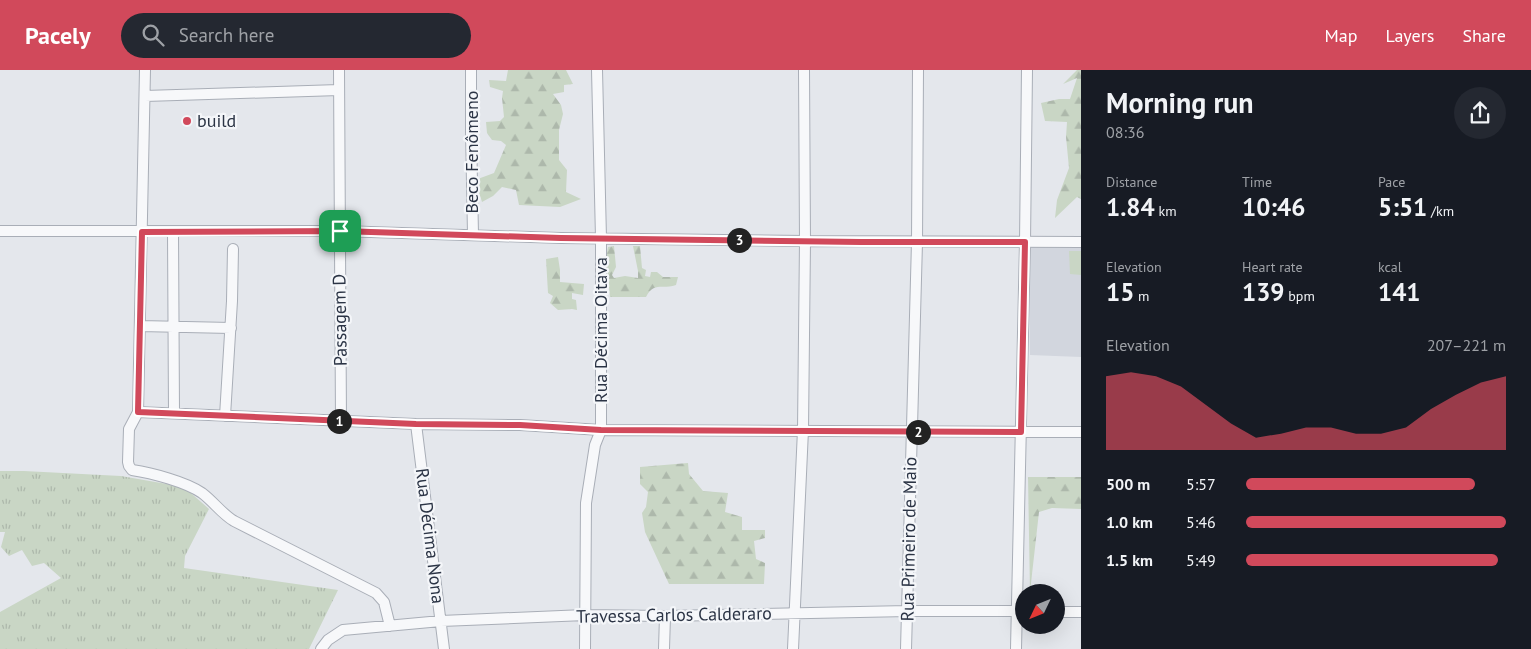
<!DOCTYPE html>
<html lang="en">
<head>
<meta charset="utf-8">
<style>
  :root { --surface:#171b24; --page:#242831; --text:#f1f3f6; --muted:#9ea1a6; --accent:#d1495b }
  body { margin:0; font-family:"PT Sans",sans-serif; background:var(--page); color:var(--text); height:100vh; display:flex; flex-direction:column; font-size:19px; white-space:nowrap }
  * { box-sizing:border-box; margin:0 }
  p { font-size:16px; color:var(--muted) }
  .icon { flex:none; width:28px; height:28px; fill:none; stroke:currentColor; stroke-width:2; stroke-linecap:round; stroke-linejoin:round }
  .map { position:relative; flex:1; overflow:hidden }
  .sheet { display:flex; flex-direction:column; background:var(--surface); width:450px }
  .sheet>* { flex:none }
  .needle { width:32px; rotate:227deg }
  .fabs { position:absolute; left:1015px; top:514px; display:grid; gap:10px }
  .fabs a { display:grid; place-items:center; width:50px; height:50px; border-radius:50%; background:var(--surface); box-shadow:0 5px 20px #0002; font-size:25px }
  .pin { position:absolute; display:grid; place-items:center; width:42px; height:42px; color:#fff; margin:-21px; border-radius:10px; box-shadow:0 2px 8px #0006 }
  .km { position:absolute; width:25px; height:25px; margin:-12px; border-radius:50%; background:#222; color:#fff; font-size:14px; line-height:25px; text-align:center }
  .round { display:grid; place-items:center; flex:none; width:52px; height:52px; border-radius:26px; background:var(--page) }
  .summary { display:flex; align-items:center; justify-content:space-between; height:85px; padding:0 25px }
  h1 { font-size:28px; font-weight:700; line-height:38px }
  .figures { display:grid; grid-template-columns:repeat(3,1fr); gap:8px; height:85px; padding:5px 25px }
  .figures div { display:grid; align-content:center }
  .figures b { font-size:25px; font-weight:700 }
  .figures small { font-size:14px; font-weight:400 }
  .figures p { font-size:14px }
  .chart { height:140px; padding:10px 25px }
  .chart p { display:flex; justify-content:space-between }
  .chart svg { width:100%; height:90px; margin-top:5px; fill:var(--accent); opacity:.7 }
  ul { padding:0 25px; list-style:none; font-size:16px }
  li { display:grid; grid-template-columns:80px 60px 1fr; align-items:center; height:38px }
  li i { height:12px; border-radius:6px; background:var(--accent) }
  header { display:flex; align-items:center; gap:30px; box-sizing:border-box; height:70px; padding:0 25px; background:var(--accent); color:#fff }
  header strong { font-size:24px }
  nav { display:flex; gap:28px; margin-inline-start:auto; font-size:18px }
  .search { width:350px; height:45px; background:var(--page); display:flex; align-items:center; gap:12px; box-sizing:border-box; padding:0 18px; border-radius:28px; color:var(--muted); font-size:19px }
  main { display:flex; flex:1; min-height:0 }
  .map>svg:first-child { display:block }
  .built { fill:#d2d6de }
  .grass { fill:url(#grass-tufts) }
  .forest { fill:url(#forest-firs) }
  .park { fill:#c9d6c5 }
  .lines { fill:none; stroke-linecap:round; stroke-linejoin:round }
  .minor-casing { stroke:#a9aeb7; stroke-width:12 }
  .minor { stroke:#f7f8fa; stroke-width:10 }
  .route-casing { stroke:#fff; stroke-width:10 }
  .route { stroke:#d1495b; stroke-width:6 }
  .poi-dot { fill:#d1495b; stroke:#f4f6f9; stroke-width:2 }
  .labels { text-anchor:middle; stroke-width:4.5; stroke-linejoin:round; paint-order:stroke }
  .poi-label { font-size:18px; fill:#2b3445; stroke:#f4f6f9; text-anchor:start }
  .street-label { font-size:18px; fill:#2b3445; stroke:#f4f6f9 }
</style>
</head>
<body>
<header>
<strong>Pacely</strong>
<div class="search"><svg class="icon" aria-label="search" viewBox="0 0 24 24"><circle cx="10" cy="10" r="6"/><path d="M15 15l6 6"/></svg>Search here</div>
<nav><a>Map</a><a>Layers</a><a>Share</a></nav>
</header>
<main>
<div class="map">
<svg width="1081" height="579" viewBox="0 0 1081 579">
  <defs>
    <pattern id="grass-tufts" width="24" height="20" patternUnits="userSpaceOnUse" patternTransform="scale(1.25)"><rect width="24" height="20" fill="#c9d6c5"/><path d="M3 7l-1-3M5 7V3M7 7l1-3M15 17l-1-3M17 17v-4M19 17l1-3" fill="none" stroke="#adb8ab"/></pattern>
    <pattern id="forest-firs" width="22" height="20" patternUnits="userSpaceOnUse" patternTransform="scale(1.25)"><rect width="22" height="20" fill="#c9d6c5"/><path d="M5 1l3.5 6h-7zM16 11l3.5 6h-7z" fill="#adb8ab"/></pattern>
  </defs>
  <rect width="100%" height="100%" fill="#e4e7ec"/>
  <!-- built -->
  <path class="built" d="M1029,177L1081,178V287L1030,285Z"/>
  <!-- grass -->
  <path class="grass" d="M0,401H24L121,406L184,417L209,439L185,486L184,498L338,520L309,579H0V542L61,508L44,493L32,496L22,480L9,486L1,477L5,462H0Z"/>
  <!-- forest -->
  <path class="forest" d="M508,0H566L573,14L564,15V22L553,24L561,35L563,44L559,60V90L567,100L566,122L581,129L560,137L519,135L516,120L502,117L493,126L482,132L475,110L494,103L506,75L501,71L492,70L487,63L486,52L500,51L504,47L502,28L503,21L490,17L489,10L506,11Z
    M1077,0H1081V129L1077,127L1055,148L1057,130L1069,98L1066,67L1067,52L1045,51L1041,33L1059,29H1070L1077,8L1063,14Z
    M614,176L616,197L612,205L614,208L625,206L638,208V201L633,176H640L642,198L646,200L645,206L650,207L651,202H657L663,207H678L676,215C662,220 654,211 646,227H610L606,188L608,177Z
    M558,187L560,200V212L584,214L583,225L572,223V229L576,230L577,240L572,239L558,240L550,233L553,226L548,223L546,189Z
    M688,393L689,404L703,421L728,423L725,442L742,447V460H765V468L754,471L756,489L765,493L764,514H669L645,462L642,443L646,437L648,422L640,414V397Z
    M1028,407H1081V439L1052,438L1039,442L1030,522Z"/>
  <!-- park -->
  <path class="park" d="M1069,181H1081V205L1070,204Z"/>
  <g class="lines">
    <!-- minor casing -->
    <g class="minor-casing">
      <path id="minor" d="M145,0L138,342L129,359L128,392L129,396L132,400C152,403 186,412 202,423C214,432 222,444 234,451L376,523L384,532L390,556
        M339,0L341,351
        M471,0V62L473,164
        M145,26L339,20
        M0,161H340L561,168L805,171L1081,172
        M173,162L174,343
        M140,256L231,258
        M138,342L416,354L520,355L601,360L1081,362
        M225,346L232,231L233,179
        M416,354L444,579
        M1056,542H1081
        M321,579L328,570L343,560L441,551L585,545L665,546L908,541H1024
        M585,579L586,433L595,375L601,360V168L597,0
        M664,579L665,546
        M793,579L803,360L805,171L804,0
        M906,579L917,172L918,0
        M1016,579L1025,172L1027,0"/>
    </g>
    <!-- minor -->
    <use href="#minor" class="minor"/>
  </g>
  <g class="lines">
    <!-- route casing -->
    <g class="route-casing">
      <path id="route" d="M340,161L561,168L861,172H1025L1021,362L601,360L520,355L416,354L138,342L142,162Z"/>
    </g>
    <!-- route -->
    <use href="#route" class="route"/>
  </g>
  <!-- markers -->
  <circle class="poi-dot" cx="187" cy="51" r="5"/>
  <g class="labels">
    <!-- poi labels -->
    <g class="poi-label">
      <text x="197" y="57">build</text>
    </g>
    <!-- street labels -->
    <g class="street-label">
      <text transform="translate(472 82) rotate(-90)" y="6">Beco Fenômeno</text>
      <text transform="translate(340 250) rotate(-91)" y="6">Passagem D</text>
      <text transform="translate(601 260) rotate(-90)" y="6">Rua Décima Oitava</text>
      <text transform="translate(430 466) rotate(83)" y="6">Rua Décima Nona</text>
      <text transform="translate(909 469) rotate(-89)" y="6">Rua Primeiro de Maio</text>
      <text transform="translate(674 545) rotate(-1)" y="6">Travessa Carlos Calderaro</text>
    </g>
  </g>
</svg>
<div class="fabs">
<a><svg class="needle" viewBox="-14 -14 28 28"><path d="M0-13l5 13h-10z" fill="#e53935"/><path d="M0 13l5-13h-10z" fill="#9ea1a6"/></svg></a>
</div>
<div class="pin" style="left:340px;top:161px;background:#1e9e55"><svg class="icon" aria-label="arrive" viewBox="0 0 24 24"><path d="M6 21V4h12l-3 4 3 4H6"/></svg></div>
<b class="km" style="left:339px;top:351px">1</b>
<b class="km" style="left:918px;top:362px">2</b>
<b class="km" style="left:739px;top:170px">3</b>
</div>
<section class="sheet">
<div class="summary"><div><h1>Morning run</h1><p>08:36</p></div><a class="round"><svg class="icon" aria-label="share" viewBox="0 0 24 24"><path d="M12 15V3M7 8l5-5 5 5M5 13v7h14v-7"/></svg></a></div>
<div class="figures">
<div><p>Distance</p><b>1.84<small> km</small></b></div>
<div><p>Time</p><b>10:46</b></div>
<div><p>Pace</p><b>5:51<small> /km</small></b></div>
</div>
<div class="figures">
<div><p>Elevation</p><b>15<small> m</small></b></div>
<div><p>Heart rate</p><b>139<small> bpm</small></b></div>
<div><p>kcal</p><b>141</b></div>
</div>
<div class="chart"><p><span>Elevation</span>207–221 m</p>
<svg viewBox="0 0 160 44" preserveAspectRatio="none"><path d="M0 44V8L10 6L20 8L30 13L40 22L50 31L60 38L70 36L80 33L90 33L100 36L110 36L120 33L130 24L140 17L150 11L160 8V44z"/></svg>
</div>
<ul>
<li><b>500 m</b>5:57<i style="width:88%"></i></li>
<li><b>1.0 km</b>5:46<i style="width:100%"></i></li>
<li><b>1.5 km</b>5:49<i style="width:97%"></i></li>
</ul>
</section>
</main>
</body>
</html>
